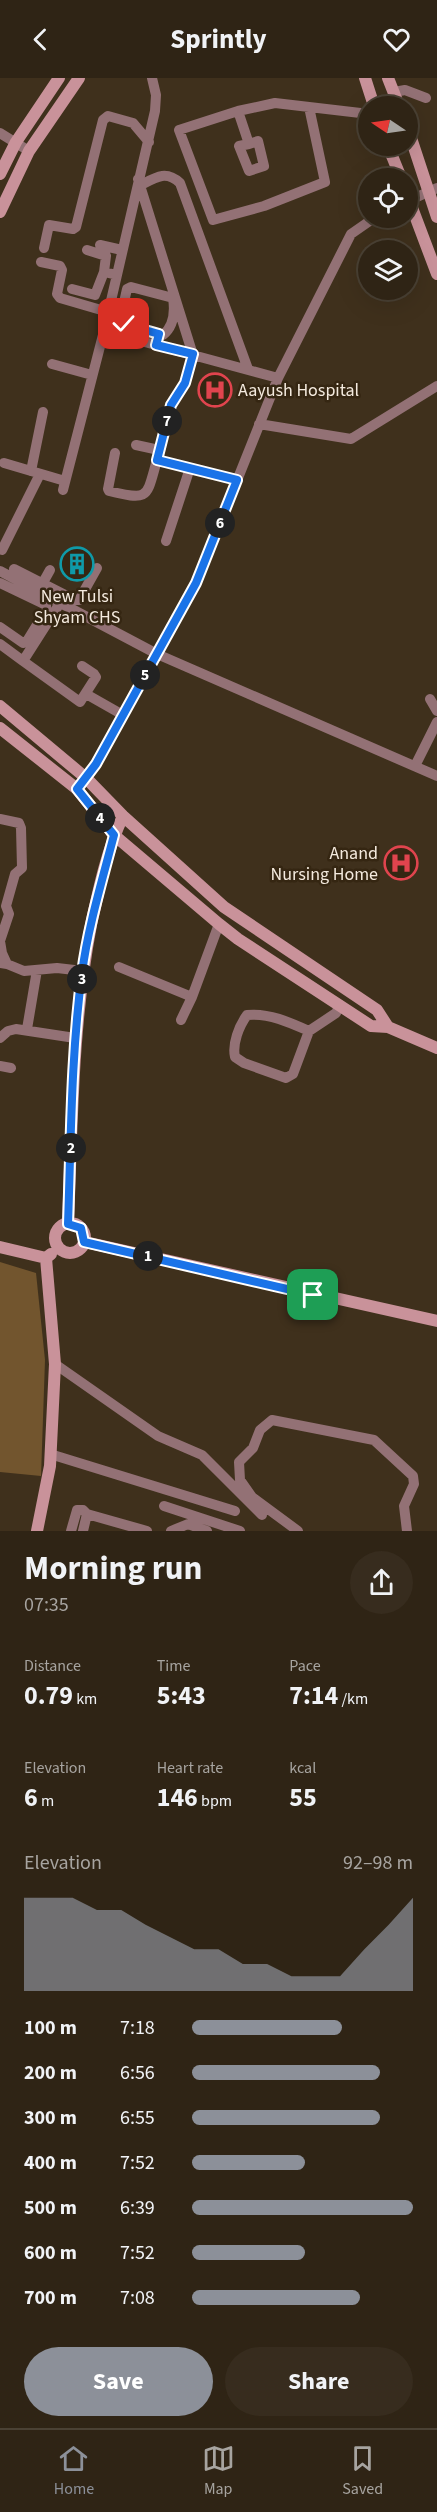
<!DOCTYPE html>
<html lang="en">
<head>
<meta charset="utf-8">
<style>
  :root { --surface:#2f2415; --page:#372c1e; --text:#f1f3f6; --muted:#a7a4a0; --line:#4a4134; --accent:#8c9099 }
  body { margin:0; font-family:"Source Sans 3",sans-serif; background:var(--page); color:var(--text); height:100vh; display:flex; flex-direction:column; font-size:22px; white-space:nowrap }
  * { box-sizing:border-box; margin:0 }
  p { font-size:20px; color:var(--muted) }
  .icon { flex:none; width:33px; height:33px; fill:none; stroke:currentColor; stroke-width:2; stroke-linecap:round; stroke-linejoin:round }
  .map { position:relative; height:1453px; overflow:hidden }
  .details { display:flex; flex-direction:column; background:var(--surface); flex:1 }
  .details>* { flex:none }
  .needle { width:39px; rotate:283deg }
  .buttons { position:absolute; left:358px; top:18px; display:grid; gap:12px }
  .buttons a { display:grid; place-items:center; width:60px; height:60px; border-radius:50%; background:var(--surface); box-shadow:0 6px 24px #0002,0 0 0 2px var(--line); font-size:30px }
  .pin { position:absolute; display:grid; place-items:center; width:51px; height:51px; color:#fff; margin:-26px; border-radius:12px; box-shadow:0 3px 9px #0006 }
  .km { position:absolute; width:30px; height:30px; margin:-15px; border-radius:50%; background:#222; color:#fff; font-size:16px; line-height:30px; text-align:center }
  .round { display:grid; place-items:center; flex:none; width:63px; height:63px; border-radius:32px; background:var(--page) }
  .headline { display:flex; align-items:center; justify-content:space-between; height:102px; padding:0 24px }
  h1 { font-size:33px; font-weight:700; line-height:45px }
  .stats { display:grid; grid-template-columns:repeat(3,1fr); gap:9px; height:102px; padding:6px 24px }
  .stats div { display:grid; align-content:center }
  .stats b { font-size:26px; font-weight:700 }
  .stats small { font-size:16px; font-weight:400 }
  .stats p { font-size:16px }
  .chart { height:168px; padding:12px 24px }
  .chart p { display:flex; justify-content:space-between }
  .chart svg { width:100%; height:108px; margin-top:6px; fill:var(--accent); opacity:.7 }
  .button { display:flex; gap:12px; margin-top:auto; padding:12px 24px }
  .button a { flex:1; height:69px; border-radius:36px; background:var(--accent); color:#fff; font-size:24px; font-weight:700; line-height:69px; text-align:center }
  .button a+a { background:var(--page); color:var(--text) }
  ul { padding:0 24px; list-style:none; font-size:20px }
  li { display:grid; grid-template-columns:96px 72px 1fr; align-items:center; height:45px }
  li i { height:15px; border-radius:8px; background:var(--accent) }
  header { display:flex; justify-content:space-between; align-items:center; height:78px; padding:0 24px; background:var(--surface); font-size:27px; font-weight:700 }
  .menu { display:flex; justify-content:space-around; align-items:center; height:84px; border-top:2px solid var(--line); background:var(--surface); font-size:16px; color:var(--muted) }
  .menu a { display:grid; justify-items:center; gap:3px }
  .menu .current { color:var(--accent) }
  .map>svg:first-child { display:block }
  .green { fill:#72552e }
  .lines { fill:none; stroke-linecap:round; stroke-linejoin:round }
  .street { stroke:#937175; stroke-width:10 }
  .secondary { stroke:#c9929a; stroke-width:12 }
  .route-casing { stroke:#fff; stroke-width:12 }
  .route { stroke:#1a73e8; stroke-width:8 }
  .labels { text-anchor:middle; stroke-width:5; stroke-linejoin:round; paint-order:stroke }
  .poi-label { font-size:18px; fill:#f4eade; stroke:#352612; text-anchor:start }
</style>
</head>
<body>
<header><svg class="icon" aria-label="back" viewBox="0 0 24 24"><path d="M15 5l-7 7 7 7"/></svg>Sprintly<svg class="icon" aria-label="heart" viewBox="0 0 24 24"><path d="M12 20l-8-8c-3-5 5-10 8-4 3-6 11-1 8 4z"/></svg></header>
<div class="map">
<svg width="437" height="1453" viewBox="0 0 437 1453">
  <rect width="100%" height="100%" fill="#3f301c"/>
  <!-- green -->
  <path class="green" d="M0,1184L36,1195L45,1282L41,1398L0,1394Z"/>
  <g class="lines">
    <!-- street -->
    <path class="street" d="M152,0L156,17L155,33L104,253L278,300
      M394,14L405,12L426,20
      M309,29L325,104L264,128L213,142L179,52L238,33L275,25L369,36
      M238,33L249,66L239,68L249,93L264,88L258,63L249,66
      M0,55L29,73
      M138,101L193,277L185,305L171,327L157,382L237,402
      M141,107C156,99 166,92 180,105L248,291
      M408,123L437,110
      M100,167L122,172
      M44,170L49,147L73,151L76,149L103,42L108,38L133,45L149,64
      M87,172L106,178L104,194
      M41,184L60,188L62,192L57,216L60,220L108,234
      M72,211L95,217L104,194L117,197
      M156,267L159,256L163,257C174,248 175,233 173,220L131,209L127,211L120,242L124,246L159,256
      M52,286L92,297
      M259,346L351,361L437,308
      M136,367L159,372
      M115,375L108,411L109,413C150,423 146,420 157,382
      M4,385L65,403
      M31,393L43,334
      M63,412L104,253
      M166,463L190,390
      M0,471L2,472L40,396
      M14,491L75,522H79L97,490
      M0,493L157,576L437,698
      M0,505L46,527V532L27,563L23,565L0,549
      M40,510L50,492
      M0,566L23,583L60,525
      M23,583L80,624L96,599L94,596L82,588
      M86,616L123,637
      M430,621L437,633
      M415,688L437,644
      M81,706L96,685L196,505L278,300L351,156L374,140
      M0,741L19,745L21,750L22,790L15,796L6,828L9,836L0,863L2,875L7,886
      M0,885L7,886L24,893L57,890L83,893
      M119,889L192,919L219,846
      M181,942L192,919
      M27,951L37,892
      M309,953L293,996L286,1000L244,985L235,979C232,966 239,948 247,937C269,935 289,944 309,953L336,935L340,927
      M0,960L8,953L16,951L75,960
      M0,988L11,990
      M55,1286L158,1358L202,1377L262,1437
      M50,1376L235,1433
      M164,1428L240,1453
      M71,1453L77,1432H83L87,1436L147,1453
      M83,1453L87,1436
      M171,1453L188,1446L207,1453
      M298,1453L252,1419L240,1402L239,1384L253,1370L260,1352L272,1342L374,1362L413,1398L414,1406L404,1428L407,1453"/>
    <!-- secondary -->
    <path class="secondary" d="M365,0L374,28
      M388,0L399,28
      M408,51L437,139
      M388,68L401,100
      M0,96L16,64L59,0
      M408,119L437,196
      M0,134L29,73L79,0
      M0,628L86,700L123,738L224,829L377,932L388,949
      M0,650L77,711L114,757L219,846L238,861L371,948L388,949L437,970
      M55 1160a15 15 0 1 1 30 0a15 15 0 1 1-30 0Z
      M68,1146C72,1046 72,946 91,847C99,810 107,772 123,738
      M85,1164L437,1243
      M0,1169L46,1180L51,1176
      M37,1453L50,1388L55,1286L46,1180"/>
  </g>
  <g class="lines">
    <!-- route casing -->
    <g class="route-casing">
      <path id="route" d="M124,246L159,256L156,267L193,276L185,305L171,327L157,382L237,402L196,505L96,686L77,711L114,757C102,803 88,849 82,895C71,978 71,1062 68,1146L81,1150L84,1164L313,1217"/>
    </g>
    <!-- route -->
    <use href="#route" class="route"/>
  </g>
  <!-- icons -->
  <defs>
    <g id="hospital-ring" transform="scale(1.725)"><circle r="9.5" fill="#352612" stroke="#e0444e" stroke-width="1.5"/><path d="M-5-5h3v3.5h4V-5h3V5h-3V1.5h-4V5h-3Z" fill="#e0444e"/></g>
    <g id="building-ring" transform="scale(1.725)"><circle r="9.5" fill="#352612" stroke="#0f9aa8" stroke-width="1.5"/><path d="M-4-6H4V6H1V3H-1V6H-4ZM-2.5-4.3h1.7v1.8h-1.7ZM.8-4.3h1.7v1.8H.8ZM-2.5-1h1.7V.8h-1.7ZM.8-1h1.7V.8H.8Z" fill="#0f9aa8"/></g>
  </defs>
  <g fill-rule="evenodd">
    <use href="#hospital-ring" x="215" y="312"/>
    <use href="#building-ring" x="77" y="486"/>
    <use href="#hospital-ring" x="401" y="785"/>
  </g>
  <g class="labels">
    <!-- poi labels -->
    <g class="poi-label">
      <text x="238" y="318">Aayush Hospital</text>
      <text x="77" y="524" text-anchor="middle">New Tulsi<tspan x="77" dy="21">Shyam CHS</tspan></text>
      <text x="378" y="781" text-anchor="end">Anand<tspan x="378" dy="21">Nursing Home</tspan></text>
    </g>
  </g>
</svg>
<div class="buttons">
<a><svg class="needle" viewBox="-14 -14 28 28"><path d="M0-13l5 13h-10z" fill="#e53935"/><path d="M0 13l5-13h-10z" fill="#a7a4a0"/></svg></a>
<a><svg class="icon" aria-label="locate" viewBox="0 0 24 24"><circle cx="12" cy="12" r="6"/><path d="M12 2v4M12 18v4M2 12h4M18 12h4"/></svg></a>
<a><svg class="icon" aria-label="layers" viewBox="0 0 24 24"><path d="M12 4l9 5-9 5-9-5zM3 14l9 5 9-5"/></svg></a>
</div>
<div class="pin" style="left:313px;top:1217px;background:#1e9e55"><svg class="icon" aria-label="arrive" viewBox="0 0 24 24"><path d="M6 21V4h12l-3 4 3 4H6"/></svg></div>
<div class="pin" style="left:124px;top:246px;background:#d93025"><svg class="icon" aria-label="check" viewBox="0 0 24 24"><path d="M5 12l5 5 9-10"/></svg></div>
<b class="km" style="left:148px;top:1178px">1</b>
<b class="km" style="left:71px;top:1070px">2</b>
<b class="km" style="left:82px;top:901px">3</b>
<b class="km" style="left:100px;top:740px">4</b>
<b class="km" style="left:145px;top:597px">5</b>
<b class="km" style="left:220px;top:445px">6</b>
<b class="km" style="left:167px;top:343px">7</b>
</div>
<section class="details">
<div class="headline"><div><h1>Morning run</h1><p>07:35</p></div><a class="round"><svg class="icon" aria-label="share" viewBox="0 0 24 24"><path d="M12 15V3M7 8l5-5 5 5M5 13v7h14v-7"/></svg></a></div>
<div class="stats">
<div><p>Distance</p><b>0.79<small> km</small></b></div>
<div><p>Time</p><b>5:43</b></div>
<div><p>Pace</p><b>7:14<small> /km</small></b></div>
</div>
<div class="stats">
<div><p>Elevation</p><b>6<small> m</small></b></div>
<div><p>Heart rate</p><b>146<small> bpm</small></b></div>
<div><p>kcal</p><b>55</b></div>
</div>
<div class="chart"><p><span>Elevation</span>92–98 m</p>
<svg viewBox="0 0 160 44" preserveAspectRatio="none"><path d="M0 44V6L10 6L20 6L30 11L40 11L50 17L60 22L70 27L80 27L90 33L100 33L110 38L120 38L130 38L140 27L150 17L160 6V44z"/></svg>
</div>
<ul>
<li><b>100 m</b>7:18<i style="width:68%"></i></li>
<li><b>200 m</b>6:56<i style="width:85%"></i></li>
<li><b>300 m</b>6:55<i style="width:85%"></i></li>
<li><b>400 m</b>7:52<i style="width:51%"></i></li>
<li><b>500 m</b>6:39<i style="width:100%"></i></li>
<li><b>600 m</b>7:52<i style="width:51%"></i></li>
<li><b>700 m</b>7:08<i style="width:76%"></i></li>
</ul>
<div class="button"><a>Save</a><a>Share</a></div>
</section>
<nav class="menu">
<a class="current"><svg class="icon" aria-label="home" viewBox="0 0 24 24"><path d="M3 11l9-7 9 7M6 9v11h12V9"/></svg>Home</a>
<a><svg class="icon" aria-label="map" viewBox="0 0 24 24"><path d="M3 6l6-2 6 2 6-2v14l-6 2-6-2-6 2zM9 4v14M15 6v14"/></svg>Map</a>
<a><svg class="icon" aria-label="saved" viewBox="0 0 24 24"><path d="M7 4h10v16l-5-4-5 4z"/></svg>Saved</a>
</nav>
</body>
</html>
